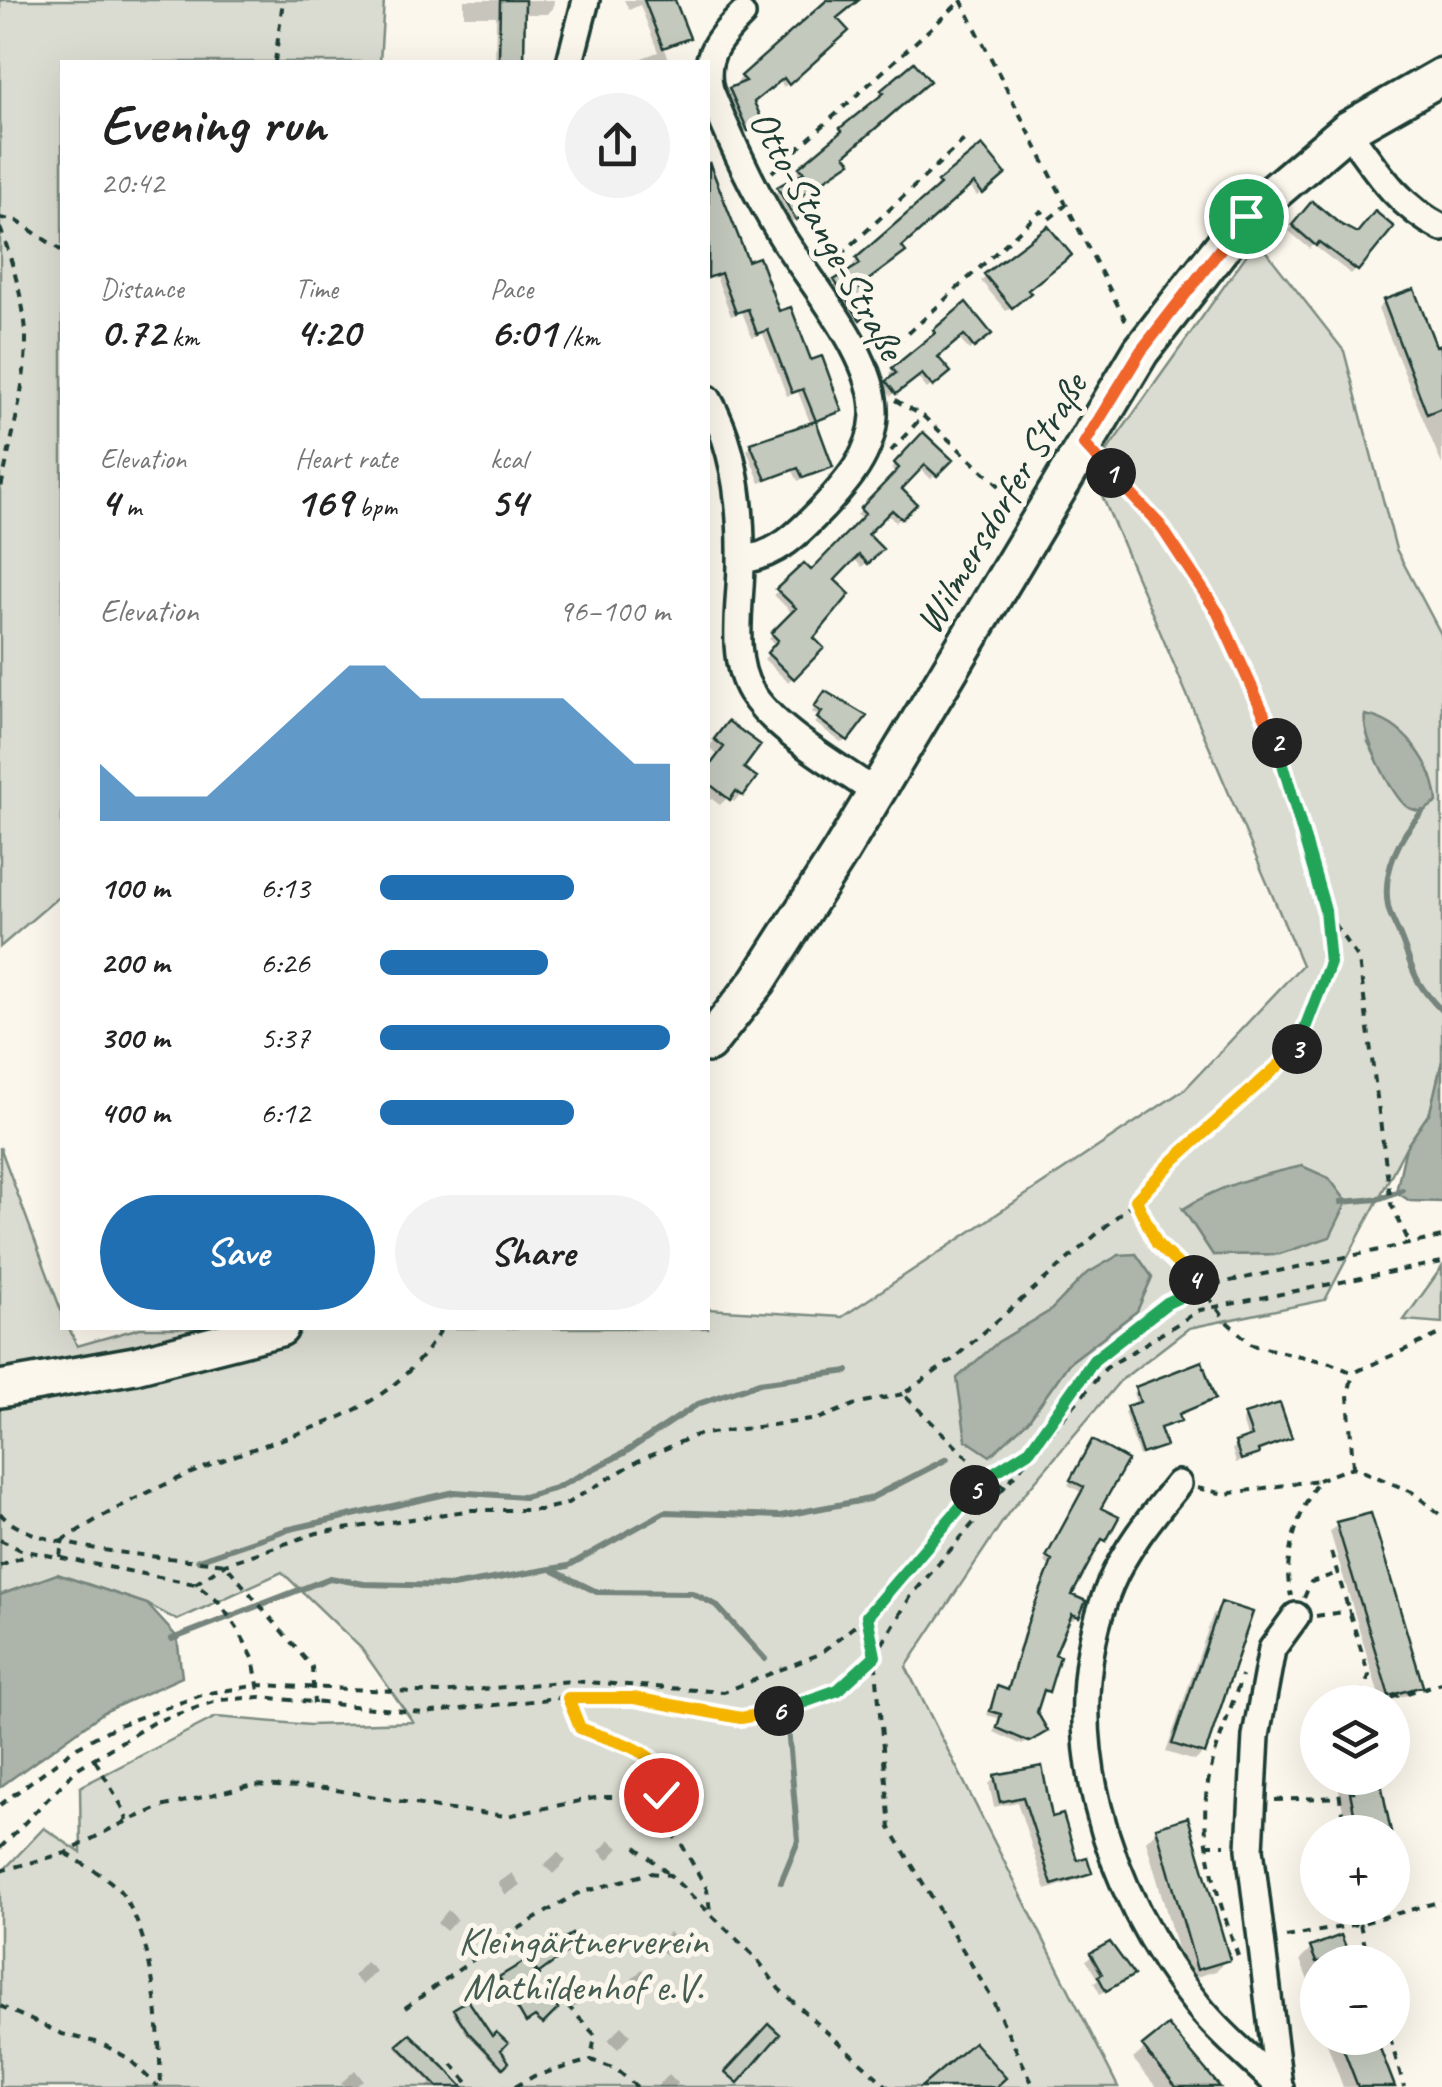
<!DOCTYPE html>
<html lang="en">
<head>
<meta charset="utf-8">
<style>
  :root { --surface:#fff; --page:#f2f2f2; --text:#222; --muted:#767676; --accent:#1f6fb2 }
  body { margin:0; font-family:Caveat,sans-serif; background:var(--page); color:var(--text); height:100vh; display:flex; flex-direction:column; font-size:38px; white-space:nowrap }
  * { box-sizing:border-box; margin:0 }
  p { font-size:32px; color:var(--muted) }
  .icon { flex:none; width:55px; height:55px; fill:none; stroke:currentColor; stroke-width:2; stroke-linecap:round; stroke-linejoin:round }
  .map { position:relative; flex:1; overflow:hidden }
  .panel { position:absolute; left:60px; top:60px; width:650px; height:1270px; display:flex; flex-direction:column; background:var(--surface); border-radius:0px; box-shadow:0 10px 40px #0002 }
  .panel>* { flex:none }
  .controls { position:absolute; left:1300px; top:1685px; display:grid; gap:20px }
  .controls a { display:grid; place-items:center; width:110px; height:110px; border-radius:50%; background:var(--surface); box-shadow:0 10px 40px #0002; font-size:50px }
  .pin { position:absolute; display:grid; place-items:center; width:85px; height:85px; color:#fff; margin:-42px; border:5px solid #fff; border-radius:50%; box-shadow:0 2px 10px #0007 }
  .km { position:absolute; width:50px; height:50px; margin:-25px; border-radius:50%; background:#222; color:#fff; font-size:28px; line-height:50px; text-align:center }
  .round { display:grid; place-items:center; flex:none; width:105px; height:105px; border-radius:52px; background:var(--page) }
  .overview { display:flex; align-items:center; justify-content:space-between; height:170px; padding:0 40px }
  h1 { font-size:55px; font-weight:700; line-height:75px }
  .metrics { display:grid; grid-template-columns:repeat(3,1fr); gap:15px; height:170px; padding:10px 40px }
  .metrics div { display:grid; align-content:center }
  .metrics b { font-size:42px; font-weight:700 }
  .metrics small { font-size:28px; font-weight:400 }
  .metrics p { font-size:28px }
  .chart { height:280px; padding:20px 40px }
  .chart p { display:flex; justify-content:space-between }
  .chart svg { width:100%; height:180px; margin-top:10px; fill:var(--accent); opacity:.7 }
  .primary-button { display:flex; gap:20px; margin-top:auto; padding:20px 40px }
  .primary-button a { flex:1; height:115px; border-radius:60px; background:var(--accent); color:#fff; font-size:40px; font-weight:700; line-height:115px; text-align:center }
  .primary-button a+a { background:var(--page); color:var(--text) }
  ul { padding:0 40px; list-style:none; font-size:32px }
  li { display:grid; grid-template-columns:160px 120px 1fr; align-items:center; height:75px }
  li i { height:25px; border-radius:12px; background:var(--accent) }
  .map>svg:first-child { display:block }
  .green { fill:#dbdcd1; stroke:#7d8c82; stroke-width:2.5; fill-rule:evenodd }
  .water { fill:#adb4aa; stroke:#74847b; stroke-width:2.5 }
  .shadow { fill:#0003 }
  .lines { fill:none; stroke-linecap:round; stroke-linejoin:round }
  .stream { stroke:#74847b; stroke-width:6 }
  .building { fill:#c4c9be; stroke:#1f3d34; stroke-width:2.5 }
  .street-casing { stroke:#1f3d34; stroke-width:32 }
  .secondary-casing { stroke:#1f3d34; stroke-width:42 }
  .path { stroke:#1f3d34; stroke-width:4; stroke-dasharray:8 8; stroke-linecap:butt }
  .street { stroke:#fbf7ec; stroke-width:25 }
  .secondary { stroke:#fbf7ec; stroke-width:35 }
  .split-1-casing { stroke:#fff; stroke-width:20 }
  .split-2-casing { stroke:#fff; stroke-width:20 }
  .split-3-casing { stroke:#fff; stroke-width:20 }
  .split-4-casing { stroke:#fff; stroke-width:20 }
  .split-5-casing { stroke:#fff; stroke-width:20 }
  .split-6-casing { stroke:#fff; stroke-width:20 }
  .split-7-casing { stroke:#fff; stroke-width:20 }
  .split-1 { stroke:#f0652b; stroke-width:12 }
  .split-2 { stroke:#f0652b; stroke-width:12 }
  .split-3 { stroke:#22a559; stroke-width:12 }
  .split-4 { stroke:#f5b400; stroke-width:12 }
  .split-5 { stroke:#22a559; stroke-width:12 }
  .split-6 { stroke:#22a559; stroke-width:12 }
  .split-7 { stroke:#f5b400; stroke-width:12 }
  .labels { text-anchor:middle; stroke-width:10; stroke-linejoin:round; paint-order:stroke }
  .street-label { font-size:40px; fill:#1f3d34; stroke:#fbf7ec }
  .park-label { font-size:40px; fill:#455d53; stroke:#fbf7ec }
</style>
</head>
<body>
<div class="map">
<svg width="1442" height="2087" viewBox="0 0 1442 2087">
  <rect width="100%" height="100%" fill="#fbf7ec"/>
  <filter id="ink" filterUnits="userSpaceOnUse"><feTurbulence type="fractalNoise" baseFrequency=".01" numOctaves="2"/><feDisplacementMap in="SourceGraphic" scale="20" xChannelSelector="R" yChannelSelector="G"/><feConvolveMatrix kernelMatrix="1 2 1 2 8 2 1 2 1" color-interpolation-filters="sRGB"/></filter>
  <g filter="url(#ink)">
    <!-- green -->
    <path class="green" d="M0,0H384L380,62H62V894L0,947Z
      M1257,240L1344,351L1396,549L1442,636V1061L1430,1112L1406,1147L1325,1300L1189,1328L1120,1381L1009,1512L906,1667L1118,2087H0V1874L44,1828L81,1853L80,1787L216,1717L310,1725L413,1722L361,1648L282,1572L177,1620L147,1604L57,1574L0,1595V1147L62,1313V1328H69L77,1346L140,1328H708V1309L842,1317L1185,1089L1302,965L1092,472ZM1368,742L1412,743L1431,776L1391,787ZM1183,1209L1280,1254L1213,1255ZM1136,1254L1152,1277L1137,1311L1069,1363L1028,1421L998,1342L1050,1311L1086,1274Z
      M1442,1267V1323L1404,1320Z"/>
    <!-- water -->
    <path class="water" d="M1365,715C1403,721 1434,763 1437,802L1422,812C1419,811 1410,809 1407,807C1391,795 1361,733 1365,715Z
      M1442,1061V1202L1410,1201L1396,1192L1406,1147L1430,1112Z
      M1302,1166L1329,1178L1347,1202L1330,1237L1280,1254L1213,1255L1183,1209C1221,1184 1258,1176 1302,1166Z
      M1136,1254L1152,1277L1137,1311L1069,1363L1028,1421L990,1456L966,1440L957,1378L998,1342L1050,1311L1086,1274L1119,1255Z
      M57,1574L147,1604L177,1637L182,1677L104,1712L0,1787V1595Z"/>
    <!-- shadow -->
    <path class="shadow" d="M464,0H554L553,8L548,14H522L521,62H495L496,16H464Z
      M624,0H673L687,37L665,49L670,62H631L658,52L640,5L629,10Z
      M828,0H857L834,18L841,35L784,87L778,80L751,102L761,124L743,134L726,94L742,86L738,81L742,77Z
      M914,66L842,155L799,195L804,215L791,222L775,193L800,177L797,172L801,168L840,137L838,134L842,130Z
      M708,164L747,264L839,410L814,423L830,466L798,481L793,471L760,483L747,450L752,446L811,425L798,392L787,396L763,334L752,337L742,312L731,316L716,276L708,279Z
      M1003,174L977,196L969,185L856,287L867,314L855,322L832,287L857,269L853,264L937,191L935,187L939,183Z
      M1313,204L1356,269L1351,274L1313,245L1310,249L1289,231Z
      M1048,229L1023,297L1006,311L981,281Z
      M1384,302L1442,365V465L1378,309Z
      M934,331L988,334L969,350L958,338L935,357L947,372L927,389L917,376L891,396L883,387L893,379L889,374L932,338L930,336Z
      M923,436L949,460L931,479L919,467L899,489L914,504L896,522L886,513L865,535L880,549L862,567L853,558L831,580L811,638L821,648L788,682L764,659L776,646L769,639L793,614L774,595L804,567L810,574L863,520L857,515L897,474L891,469Z
      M822,698L847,739L842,743L815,723L820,718L812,712Z
      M721,732L740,768L741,794L734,802L728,797L720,805L708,796V770L718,755L708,748Z
      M1136,1389L1212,1398L1177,1415L1178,1420L1175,1424L1158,1429L1164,1445L1139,1456L1124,1412L1137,1405L1133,1393Z
      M1246,1416L1289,1438L1236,1463L1232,1449L1248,1440L1242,1421Z
      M1092,1443L1098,1509L1104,1540L1097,1543L1069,1596L1077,1615L1073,1620L1067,1618L1052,1656L1047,1690L1040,1694L1034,1712L1040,1735L1022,1745L994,1732L998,1718L987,1715L994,1694L998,1689L1006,1692L1024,1629L1050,1566L1044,1562L1081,1492L1068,1485Z
      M1338,1524L1420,1686L1412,1694L1381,1702L1330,1532Z
      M1222,1605L1203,1753L1195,1761L1166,1752L1213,1614Z
      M1040,1769L1050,1820L1076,1863L1089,1872L1082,1878L1046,1890L1017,1802L994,1807L989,1784L995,1778Z
      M1337,1778H1382L1383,1785L1380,1788L1389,1832H1347Z
      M1157,1830L1227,1959L1216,1971L1186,1980L1146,1841Z
      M610,1840L619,1848L608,1860L599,1851Z
      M1392,1851L1402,1898L1392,1907Z
      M558,1852L566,1861L553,1874L544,1865Z
      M512,1873L520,1885L506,1895L498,1883Z
      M1361,1908H1392L1362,1915Z
      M448,1910L457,1919L446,1931L437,1923Z
      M669,1932L679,1941L666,1955L656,1946Z
      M1340,1938L1349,1962H1318V2006L1300,1960L1311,1949Z
      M1110,1945L1125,1979L1100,1994L1094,1983L1098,1980L1086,1960Z
      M366,1962L376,1971L362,1985L353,1976Z
      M642,1969L651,1977L638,1992L628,1983Z
      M500,1979L525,1981L555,2009L540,2024L532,2017L524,2022Z
      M578,1985L587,1994L574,2008L567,1997Z
      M467,2003L506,2062L500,2068L467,2034L453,2013Z
      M622,2026L631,2035L618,2049L608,2040Z
      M1168,2029L1218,2087H1156L1133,2059Z
      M410,2037L445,2087H427L431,2083L398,2049Z
      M1325,2038H1375L1392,2087H1343Z
      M355,2070L363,2080L355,2087H345L341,2083Z
      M669,2074L678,2083L674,2087H657Z"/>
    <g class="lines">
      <!-- stream -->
      <path class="stream" d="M1422,812C1399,837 1382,871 1388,906C1390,917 1396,926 1400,936C1415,973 1412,980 1442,1011
        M1341,1202L1378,1199L1402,1190
        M198,1560L286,1530L455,1492L524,1497L556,1488L624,1453L698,1404L759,1383L848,1371
        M554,1571L597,1592L692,1593L716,1605L765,1659
        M172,1639L330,1578L364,1584L452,1586L568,1566L665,1512L780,1516L869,1499L947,1459
        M781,1882L798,1841L787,1717"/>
    </g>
    <!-- building -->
    <path class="building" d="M500,0H525L524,62H499Z
      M644,0H675L690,38L663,48Z
      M827,0H859L837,18L849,31L789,85L784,78L754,102L764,124L748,131L729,88L746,81L741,76Z
      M914,62L930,81L845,155L851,162L802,195L811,211L796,220L777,187L804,172L799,167L842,131L840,128L884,93L881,90Z
      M982,145L1006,174L983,194L974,183L902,247L906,252L859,287L874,310L860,320L834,280L860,264L856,258L940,185L937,182Z
      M709,162L748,261L759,257L779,311L791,307L811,360L822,356L842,411L816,421L833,467L803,478L798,468L766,480L750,443L816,421L803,389L792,393L768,330L757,334L748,309L736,313L721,273L708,278Z
      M1312,201L1340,224L1357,233L1375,211L1394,227L1358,271L1319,242L1316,246L1292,225Z
      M1048,226L1072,255L1028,290L1031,293L1012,308L984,274Z
      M1414,289L1436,346L1439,345L1442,355V408L1427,414L1383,300Z
      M966,302L992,334L974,348L964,335L938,357L951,372L933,387L922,374L896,394L886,381L896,373L892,368L935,333L933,330Z
      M923,432L953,460L937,476L925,465L902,489L917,504L902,519L892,510L868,534L883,549L868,564L859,555L835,580L850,594L814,638L824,648L794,679L767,653L778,640L771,633L796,608L776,589L804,563L811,570L865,514L860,509L899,468L894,463Z
      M825,691L867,716L848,741L817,718L822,712L814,707Z
      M728,721L761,745L744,768L757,777L743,796L736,791L730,800L708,783V768L724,747L714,739Z
      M1202,1361L1215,1399L1179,1414L1181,1421L1160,1428L1166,1446L1142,1454L1126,1406L1140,1402L1135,1387Z
      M1280,1403L1292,1438L1258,1450L1259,1454L1241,1460L1235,1442L1252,1436L1244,1414Z
      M1092,1440L1128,1460L1101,1508L1119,1517L1106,1541L1102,1539L1072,1595L1086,1601L1079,1617L1072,1614L1055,1654L1060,1656L1049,1692L1044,1690L1037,1712L1048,1731L1029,1742L997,1728L1001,1714L990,1711L997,1686L1008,1690L1028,1622L1052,1561L1046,1557L1084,1487L1070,1480Z
      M1371,1513L1423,1686L1389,1696L1336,1522Z
      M1221,1602L1253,1612L1205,1754L1172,1744Z
      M1042,1766L1052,1817L1063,1814L1077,1860L1087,1857L1092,1873L1052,1885L1023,1797L1000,1802L994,1775Z
      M1351,1778H1380L1391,1832H1358L1350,1792H1354Z
      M1188,1817L1230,1960L1197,1970L1156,1827Z
      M572,1934L579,1944L528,1981L558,2009L543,2024L535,2017L526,2023L499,1977L530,1958L545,1945L548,1948Z
      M1341,1935L1352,1962H1316L1310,1947Z
      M1110,1942L1134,1975L1106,1991L1098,1976L1102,1974L1090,1953Z
      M468,2000L492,2036L496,2032L508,2043L501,2050L509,2062L503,2068L468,2032L453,2009Z
      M769,2024L780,2034L738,2083L725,2072Z
      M1168,2025L1220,2087H1176L1142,2046Z
      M410,2034L444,2067L463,2087H438L397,2045Z
      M1339,2038H1376L1395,2087H1358Z
      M974,2042L1006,2078L996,2087H921Z"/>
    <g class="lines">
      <!-- street casing -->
      <g class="street-casing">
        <path id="street" d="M570,62L586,0
          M1347,130C1375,169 1398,206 1442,228
          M708,399C736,448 742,507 741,563C741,602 729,657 751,692C776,732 837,765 876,793
          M741,560C777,556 799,533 823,508C847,482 872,454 874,416C877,358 811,284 781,235C753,189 730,140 710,90C702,56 719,38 742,15
          M1178,1484C1152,1516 1126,1547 1110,1585C1051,1726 1107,1894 1199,2007C1223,2037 1253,2060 1280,2087
          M1279,2086L1250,1849L1256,1736L1272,1649L1296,1616"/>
      </g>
      <!-- secondary casing -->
      <g class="secondary-casing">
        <path id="secondary" d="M708,1044L758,981L840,853L1141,351L1246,216L1347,130L1442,76
          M0,1389L135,1365L280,1328"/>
      </g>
      <!-- path -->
      <path class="path" d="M961,0L1128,325
        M275,62L283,0
        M772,172L962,0
        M0,218L17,221L62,251
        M0,228C10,252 25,307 26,333C27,385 10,442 0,493
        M829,266L964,140
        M885,355L1041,211L1049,219L1066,205
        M895,400L923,416L1018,503
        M891,451L921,418
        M1104,465L1160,525L1218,613L1288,776L1325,911L1330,963L1300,1046L1175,1159L1136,1200L1157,1244L1201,1287L1228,1323L1252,1345L1330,1363L1353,1373L1442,1333
        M1325,911L1359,960L1391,1204L1410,1244
        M1353,1467L1348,1395L1353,1373
        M1318,1480L1353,1467L1412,1492L1442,1516
        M1006,1488L987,1477L903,1394L952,1360L1136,1200
        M1197,1488L1225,1494L1318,1480C1299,1513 1281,1558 1291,1596
        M0,1513C28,1551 175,1557 225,1564L312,1667L314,1704
        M0,1540L21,1550L195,1584L219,1602L240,1633L253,1658L260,1696
        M1331,1552L1369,1676L1358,1702
        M60,1557L62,1541C112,1508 169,1481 226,1459C313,1425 388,1417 442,1328
        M0,1566L31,1554
        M195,1584L225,1564L317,1533L472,1510H540L566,1504L638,1461L696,1435L818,1419L859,1403L903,1394
        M1304,1598L1311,1582L1338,1573
        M867,1616L875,1656L890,1828L991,1997L1034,2087
        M1316,1616L1350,1611
        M568,1699L580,1727C620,1745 644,1742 671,1781L661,1795L647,1806
        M1376,1702L1442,1683
        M95,1760L124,1810L127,1821
        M1337,1778L1345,1832
        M1275,1800L1340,1797
        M0,1805L77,1747L116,1726L204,1694L259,1685L439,1693L572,1681L724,1692L820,1654L867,1616L987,1477L1030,1450L1094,1360L1167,1303L1201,1287L1442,1237
        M1206,1845H1225
        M636,1847L670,1875
        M0,1848L78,1768L154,1722L220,1700L261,1697L424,1713L567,1697L634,1698L741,1717L785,1710L838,1690L875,1656L911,1596L1106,1368L1200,1310L1442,1262
        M66,1853C83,1865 112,1878 123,1895C156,1945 159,2029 161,2087
        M0,1871L66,1853L114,1827L161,1807L253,1785L325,1788L443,1809L507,1816L599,1797H623L647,1806L682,1845L707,1889L710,1911
        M1356,1908L1369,1962
        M1286,1937L1359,1924L1442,1901
        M1238,1956C1218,1897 1195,1836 1210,1773C1218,1740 1231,1708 1242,1676
        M0,2006L62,2034L100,2043L128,2058L158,2087
        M405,2008L508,1935
        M1390,2038L1404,2087
        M452,2064L472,2087
        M515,2087L534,2076L591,2060
        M637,2087L616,2069L591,2060L595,2035L515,1949L508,1935L576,1894L650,1873L670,1875L757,1959L779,1989L888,2087"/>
      <!-- street -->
      <use href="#street" class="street"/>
      <!-- secondary -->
      <use href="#secondary" class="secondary"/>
    </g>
  </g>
  <g class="lines" filter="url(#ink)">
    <!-- split-1 casing -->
    <g class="split-1-casing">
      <path id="split-1" d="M1111,473L1084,444L1141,351L1246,216"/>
    </g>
    <!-- split-2 casing -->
    <g class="split-2-casing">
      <path id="split-2" d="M1111,473L1160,525L1218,613L1277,743"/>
    </g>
    <!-- split-3 casing -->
    <g class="split-3-casing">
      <path id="split-3" d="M1277,743L1325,910L1330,963L1297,1049"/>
    </g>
    <!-- split-4 casing -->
    <g class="split-4-casing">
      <path id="split-4" d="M1194,1280L1157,1244L1136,1200L1175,1159L1297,1049"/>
    </g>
    <!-- split-5 casing -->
    <g class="split-5-casing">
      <path id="split-5" d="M975,1490L987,1477L1030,1450L1094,1360L1167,1303L1201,1287L1194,1280"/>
    </g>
    <!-- split-6 casing -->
    <g class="split-6-casing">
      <path id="split-6" d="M779,1711L838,1690L875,1656L867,1616L975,1490"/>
    </g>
    <!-- split-7 casing -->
    <g class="split-7-casing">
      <path id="split-7" d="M661,1795L671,1782C644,1742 620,1745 580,1728L568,1698H634L741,1718L779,1711"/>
    </g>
    <!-- split-1 -->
    <use href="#split-1" class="split-1"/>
    <!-- split-2 -->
    <use href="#split-2" class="split-2"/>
    <!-- split-3 -->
    <use href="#split-3" class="split-3"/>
    <!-- split-4 -->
    <use href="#split-4" class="split-4"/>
    <!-- split-5 -->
    <use href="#split-5" class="split-5"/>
    <!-- split-6 -->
    <use href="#split-6" class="split-6"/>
    <!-- split-7 -->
    <use href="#split-7" class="split-7"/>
  </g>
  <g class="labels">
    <!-- street labels -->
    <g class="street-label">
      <text transform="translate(828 234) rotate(61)" y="14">Otto-Stange-Straße</text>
      <text transform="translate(1000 503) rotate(-59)" y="14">Wilmersdorfer Straße</text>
    </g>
    <!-- park labels -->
    <g class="park-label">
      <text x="583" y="1954">Kleingärtnerverein<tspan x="583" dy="46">Mathildenhof e.V.</tspan></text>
    </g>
  </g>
</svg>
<div class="controls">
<a><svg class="icon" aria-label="layers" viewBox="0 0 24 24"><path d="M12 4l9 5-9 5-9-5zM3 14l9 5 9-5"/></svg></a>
<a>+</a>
<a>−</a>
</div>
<div class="pin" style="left:1246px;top:216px;background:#1e9e55"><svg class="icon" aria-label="arrive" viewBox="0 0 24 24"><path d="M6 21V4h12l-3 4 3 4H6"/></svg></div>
<div class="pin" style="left:661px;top:1795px;background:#d93025"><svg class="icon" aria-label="check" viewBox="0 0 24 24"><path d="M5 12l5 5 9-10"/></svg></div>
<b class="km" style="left:1111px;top:473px">1</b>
<b class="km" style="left:1277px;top:743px">2</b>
<b class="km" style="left:1297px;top:1049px">3</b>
<b class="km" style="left:1194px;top:1280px">4</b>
<b class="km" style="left:975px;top:1490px">5</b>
<b class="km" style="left:779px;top:1711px">6</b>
<section class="panel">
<div class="overview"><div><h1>Evening run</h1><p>20:42</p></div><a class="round"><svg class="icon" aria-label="share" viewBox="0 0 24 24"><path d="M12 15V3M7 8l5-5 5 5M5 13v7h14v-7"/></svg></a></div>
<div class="metrics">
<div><p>Distance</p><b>0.72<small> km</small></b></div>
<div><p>Time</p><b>4:20</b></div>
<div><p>Pace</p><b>6:01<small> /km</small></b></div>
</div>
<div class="metrics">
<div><p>Elevation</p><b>4<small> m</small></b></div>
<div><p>Heart rate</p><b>169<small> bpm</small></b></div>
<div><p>kcal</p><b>54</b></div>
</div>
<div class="chart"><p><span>Elevation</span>96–100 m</p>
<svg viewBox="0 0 160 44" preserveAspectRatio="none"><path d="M0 44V30L10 38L20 38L30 38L40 30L50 22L60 14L70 6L80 6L90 14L100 14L110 14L120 14L130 14L140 22L150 30L160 30V44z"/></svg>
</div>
<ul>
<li><b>100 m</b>6:13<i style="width:67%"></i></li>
<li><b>200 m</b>6:26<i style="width:58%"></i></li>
<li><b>300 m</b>5:37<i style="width:100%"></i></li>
<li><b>400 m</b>6:12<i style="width:67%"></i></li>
</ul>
<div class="primary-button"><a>Save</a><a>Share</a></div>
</section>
</div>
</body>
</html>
